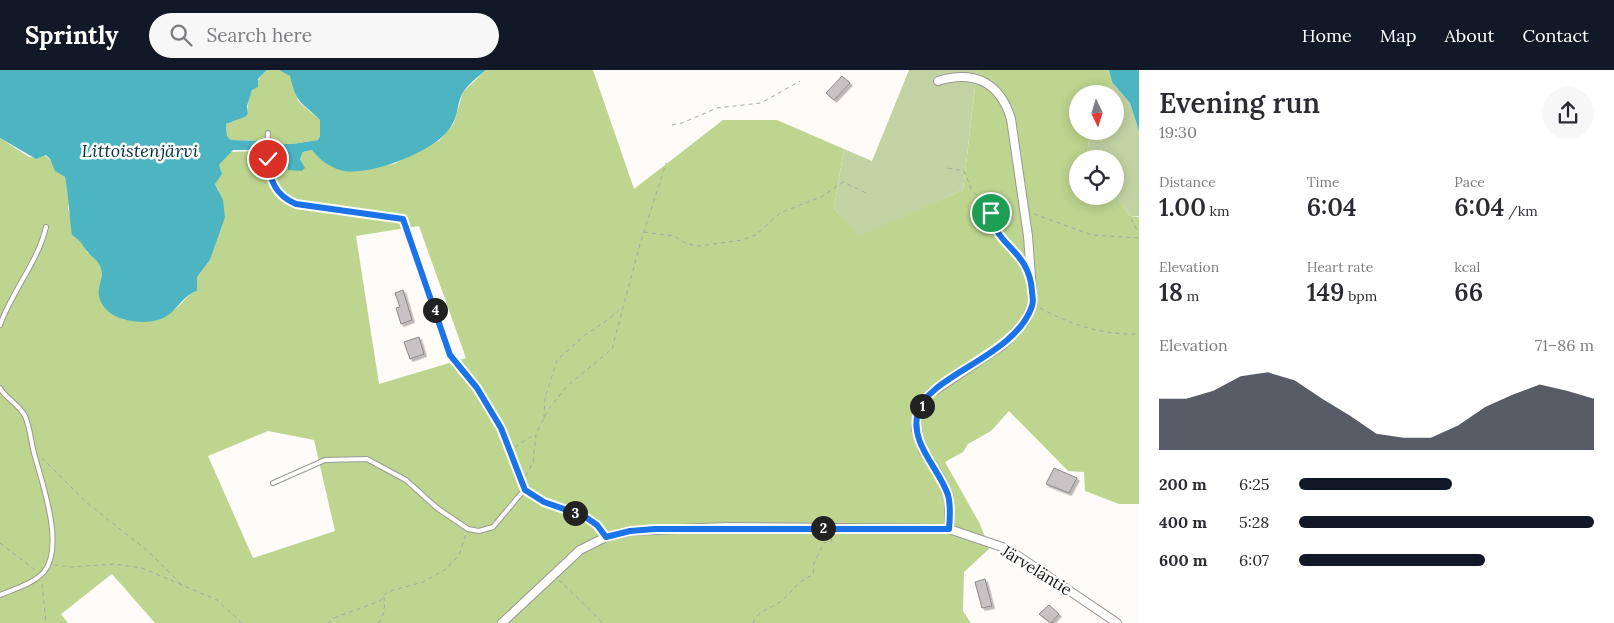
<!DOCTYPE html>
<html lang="en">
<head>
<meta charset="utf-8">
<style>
  :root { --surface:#fff; --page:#f7f7f7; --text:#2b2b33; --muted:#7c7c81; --accent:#111827 }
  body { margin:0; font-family:Lora,serif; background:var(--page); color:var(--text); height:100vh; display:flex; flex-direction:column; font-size:19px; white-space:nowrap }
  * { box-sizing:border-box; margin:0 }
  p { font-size:16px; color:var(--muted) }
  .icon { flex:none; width:28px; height:28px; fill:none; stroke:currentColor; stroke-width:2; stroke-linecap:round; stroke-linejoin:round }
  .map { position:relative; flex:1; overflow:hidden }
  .sheet { display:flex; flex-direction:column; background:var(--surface); width:475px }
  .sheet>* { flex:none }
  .needle { width:32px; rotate:176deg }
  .fabs { position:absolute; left:1069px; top:15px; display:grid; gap:10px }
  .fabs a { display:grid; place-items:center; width:55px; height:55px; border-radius:50%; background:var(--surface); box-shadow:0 2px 12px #0003; font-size:25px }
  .pin { position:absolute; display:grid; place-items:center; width:42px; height:42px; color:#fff; margin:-21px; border:2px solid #fff; border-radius:50%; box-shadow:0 1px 5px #0007 }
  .km { position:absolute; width:25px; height:25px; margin:-12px; border-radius:50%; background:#222; color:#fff; font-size:14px; line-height:25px; text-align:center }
  .round { display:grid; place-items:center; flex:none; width:52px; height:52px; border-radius:26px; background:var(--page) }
  .headline { display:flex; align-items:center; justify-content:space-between; height:85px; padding:0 20px }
  h1 { font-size:28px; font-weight:600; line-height:38px }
  .figures { display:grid; grid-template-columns:repeat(3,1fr); gap:8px; height:85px; padding:5px 20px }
  .figures div { display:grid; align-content:center }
  .figures b { font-size:25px; font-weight:600 }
  .figures small { font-size:14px; font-weight:400 }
  .figures p { font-size:14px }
  .chart { height:140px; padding:10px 20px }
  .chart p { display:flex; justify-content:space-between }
  .chart svg { width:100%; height:90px; margin-top:5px; fill:var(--accent); opacity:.7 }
  ul { padding:0 20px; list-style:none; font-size:16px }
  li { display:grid; grid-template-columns:80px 60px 1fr; align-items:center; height:38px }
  li i { height:12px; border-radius:6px; background:var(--accent) }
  header { display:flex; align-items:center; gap:30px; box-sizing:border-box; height:70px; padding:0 25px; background:var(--accent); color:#fff }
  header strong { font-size:24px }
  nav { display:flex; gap:28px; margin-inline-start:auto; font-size:18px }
  .search { width:350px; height:45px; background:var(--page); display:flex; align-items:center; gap:12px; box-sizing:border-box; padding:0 18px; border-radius:28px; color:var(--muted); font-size:19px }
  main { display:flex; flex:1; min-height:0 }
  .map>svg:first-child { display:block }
  .green { fill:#c2d3a3 }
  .forest { fill:#bdd58f; fill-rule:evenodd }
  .water { fill:#4db5c2 }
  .building { fill:#c7c2c4; stroke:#8c8889; filter:url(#shadow) }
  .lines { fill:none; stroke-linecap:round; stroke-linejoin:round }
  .service-casing { stroke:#9c9795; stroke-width:6 }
  .minor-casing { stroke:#9c9795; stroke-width:10 }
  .path { stroke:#a8a6a4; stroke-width:1; stroke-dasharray:4 4; stroke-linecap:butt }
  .service { stroke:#fff; stroke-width:4 }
  .minor { stroke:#fff; stroke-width:8 }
  .route-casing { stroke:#fff; stroke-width:10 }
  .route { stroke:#1a73e8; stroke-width:6 }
  .labels { text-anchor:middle; stroke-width:5; stroke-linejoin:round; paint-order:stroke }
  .street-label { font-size:16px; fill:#151413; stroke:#fff }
  .water-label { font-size:18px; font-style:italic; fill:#00343a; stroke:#fff }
</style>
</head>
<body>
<header>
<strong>Sprintly</strong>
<div class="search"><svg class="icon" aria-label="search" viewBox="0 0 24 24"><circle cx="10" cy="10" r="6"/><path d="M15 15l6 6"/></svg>Search here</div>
<nav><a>Home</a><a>Map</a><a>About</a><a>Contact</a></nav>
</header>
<main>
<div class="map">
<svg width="1139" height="553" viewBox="0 0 1139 553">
  <defs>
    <filter id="shadow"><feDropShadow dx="2.5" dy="2.5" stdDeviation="0" flood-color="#0004"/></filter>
  </defs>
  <rect width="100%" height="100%" fill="#fefbf9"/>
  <!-- green -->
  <path class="green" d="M909,0H977L963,120L859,167L834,138L844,79L872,91Z
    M1112,12L1130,33L1139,61V146H1130L1115,124V89H1089L1087,86L1090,61H1115V24H1104Z"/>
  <!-- forest -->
  <path class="forest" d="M267,0H279L291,6L298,31L320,50V66L318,70L292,74H270L271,80L288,84V91L303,95L300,89L303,82L312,80L342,100L394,94L440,70L454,53L463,22L486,0H593L634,119L723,50H777L844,79L834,138L859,166L963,120L977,0H1109L1112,12L1104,24H1078V61H1090L1087,86L1089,89H1078V126H1115V124L1130,146L1139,147V434H1119L1085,421L1084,402L1068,401L1009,341L991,361L968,374L963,382L945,392L980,454L989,479L964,502L963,541L971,553H155L112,504L61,544L68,553H0V68L29,87L39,88L44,85C53,89 53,100 65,107L70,127L68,139L78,169L84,172L87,182L97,189L102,201L99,225L122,249C141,253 164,250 179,236C186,229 187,225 197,221V207L210,190L221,156L219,121L215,114L219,95L229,82L257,81L261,80V71L231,70L227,66L226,54L245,47L248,44C246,26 255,12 267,0ZM419,156L466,288L379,314L356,166ZM268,361L314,370L335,461L253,488L208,386Z"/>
  <!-- water -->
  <path class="water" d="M0,0H267L258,9V17L252,20L247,36L248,44L245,47L226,54L227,66L231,70L262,71L261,80H233L219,95L222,104L215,114L223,130L225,147L210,190L197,207V221C181,226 177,243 161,249C141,256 104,251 99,226C97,217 104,207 101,199C99,190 92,188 87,181C80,172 83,173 72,165C69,145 69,127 65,107L55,101L50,89L46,85L36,89L0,68Z
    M279,0H486C479,6 466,16 462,24C455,40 460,47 446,63C429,83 366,108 340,100C328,96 320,90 312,80L303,82L300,89L305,98L302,101L288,100V84L271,80L270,74H292L318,70L320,66V50C300,30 297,35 290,6Z
    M1109,0H1139V61L1130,33L1112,12Z"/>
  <!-- building -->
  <path class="building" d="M842,6L850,13L834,30L826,23Z
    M403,220L412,250L401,254L396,238L400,237L395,223Z
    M419,267L424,284L410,289L404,272Z
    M1054,398L1077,408L1069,423L1046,414Z
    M985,509L992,536L982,538L975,512Z
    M1049,535L1059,544L1051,553L1039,544Z"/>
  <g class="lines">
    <!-- service casing -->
    <g class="service-casing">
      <path id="service" d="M268,63C267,93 264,120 296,134L403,149L451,285L477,318L501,358L525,419L544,432L584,446L597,455L606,467
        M0,255C12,221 38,192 46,157
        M0,318C4,327 19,334 25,346C30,357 31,372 34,383C42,413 65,476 44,502C33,514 14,519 0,525
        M273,413L325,390L367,389L406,410L437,438L468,459L479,461L493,457L525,419"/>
    </g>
    <!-- minor casing -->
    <g class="minor-casing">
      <path id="minor" d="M938,11C974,0 1000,12 1011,49L1028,166L1033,234L1025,251L1004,274L931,323L918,340L916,359L923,380L940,407L949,427V459L1008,479L1117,553
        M502,553L580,480L606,467L630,461L727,457L949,459"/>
    </g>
    <!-- path -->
    <path class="path" d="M672,55L682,53L717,38L761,33L800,11
      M948,98L964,101L972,121L986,132L992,152L1000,165L1020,187
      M1034,144L1092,165L1139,168
      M1131,149L1139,163
      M644,162L674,166L687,174L700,176L742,170L756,165L780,143L823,126L843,112L866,123
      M1040,238C1071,255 1103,265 1139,264
      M544,348L545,328L557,290L585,265L609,249L622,237
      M515,377L535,364
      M42,388L86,432L149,482L183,516
      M526,406L533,392L536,364L548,340L567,316L612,279L640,174L666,93
      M0,473L35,500
      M54,495L71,497L115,494L142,498L217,530L242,553
      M559,510L603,553
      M42,514L46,553
      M328,553L334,548L380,531L387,522L423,512L446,499L459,485L466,464
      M378,553C385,546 385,536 384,527
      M753,553C759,539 769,540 780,532C794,521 795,512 813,505L814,493L824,473L832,472L831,467"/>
    <!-- service -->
    <use href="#service" class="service"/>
    <!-- minor -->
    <use href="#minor" class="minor"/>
  </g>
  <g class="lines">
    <!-- route casing -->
    <g class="route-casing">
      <path id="route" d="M268,89C270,111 275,125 296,134L403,149L450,285L477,318L501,358L525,420L544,432L584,446L597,455L606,467L630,461L655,459H949C950,448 951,436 948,425C939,398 909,373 918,342C929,305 1016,286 1032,236C1034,231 1032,225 1032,221C1029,179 995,177 991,143"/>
    </g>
    <!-- route -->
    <use href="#route" class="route"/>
  </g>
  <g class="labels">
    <!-- street labels -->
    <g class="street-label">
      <text transform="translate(1037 500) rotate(32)" y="6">Järveläntie</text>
    </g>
    <!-- water labels -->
    <g class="water-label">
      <text x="140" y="87">Littoistenjärvi</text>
    </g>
  </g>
</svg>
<div class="fabs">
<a><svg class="needle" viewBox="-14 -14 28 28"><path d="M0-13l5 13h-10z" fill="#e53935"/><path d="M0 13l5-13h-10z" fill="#7c7c81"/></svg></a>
<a><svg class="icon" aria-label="locate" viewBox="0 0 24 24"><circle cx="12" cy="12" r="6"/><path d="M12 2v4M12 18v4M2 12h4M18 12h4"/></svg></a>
</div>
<div class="pin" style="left:991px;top:143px;background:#1e9e55"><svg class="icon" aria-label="arrive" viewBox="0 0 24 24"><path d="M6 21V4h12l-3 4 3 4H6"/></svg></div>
<div class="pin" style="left:268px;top:89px;background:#d93025"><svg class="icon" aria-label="check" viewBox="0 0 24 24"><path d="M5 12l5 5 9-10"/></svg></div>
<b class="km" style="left:922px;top:336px">1</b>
<b class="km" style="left:823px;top:458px">2</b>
<b class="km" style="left:575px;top:443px">3</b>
<b class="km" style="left:435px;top:240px">4</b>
</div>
<section class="sheet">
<div class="headline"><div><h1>Evening run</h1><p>19:30</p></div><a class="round"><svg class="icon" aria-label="share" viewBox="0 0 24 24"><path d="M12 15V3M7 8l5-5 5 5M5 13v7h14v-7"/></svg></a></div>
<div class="figures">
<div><p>Distance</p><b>1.00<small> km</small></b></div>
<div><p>Time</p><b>6:04</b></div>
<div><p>Pace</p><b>6:04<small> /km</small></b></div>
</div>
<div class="figures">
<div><p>Elevation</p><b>18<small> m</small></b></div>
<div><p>Heart rate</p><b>149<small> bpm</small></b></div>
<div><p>kcal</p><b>66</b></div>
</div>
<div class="chart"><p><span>Elevation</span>71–86 m</p>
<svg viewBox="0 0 160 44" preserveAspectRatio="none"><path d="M0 44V19L10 19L20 15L30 8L40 6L50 10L60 19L70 27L80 36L90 38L100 38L110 32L120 23L130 17L140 12L150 15L160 19V44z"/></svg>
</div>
<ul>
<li><b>200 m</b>6:25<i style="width:52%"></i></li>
<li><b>400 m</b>5:28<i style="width:100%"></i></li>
<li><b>600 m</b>6:07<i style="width:63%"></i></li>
</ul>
</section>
</main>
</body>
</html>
